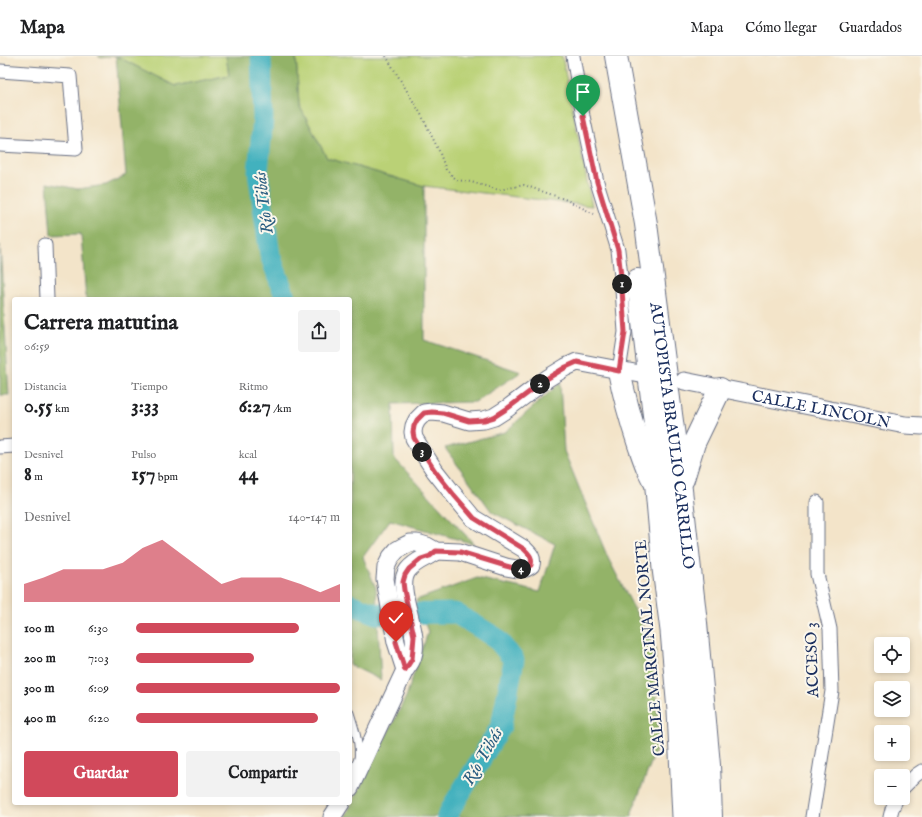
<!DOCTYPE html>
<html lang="es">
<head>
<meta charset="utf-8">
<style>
  :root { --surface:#fff; --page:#f2f2f2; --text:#202124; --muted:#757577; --line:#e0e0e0; --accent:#d1495b }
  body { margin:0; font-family:"IM FELL English",serif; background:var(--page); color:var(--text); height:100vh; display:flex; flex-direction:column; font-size:15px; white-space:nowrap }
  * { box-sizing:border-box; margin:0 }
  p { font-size:13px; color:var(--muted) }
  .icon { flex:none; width:22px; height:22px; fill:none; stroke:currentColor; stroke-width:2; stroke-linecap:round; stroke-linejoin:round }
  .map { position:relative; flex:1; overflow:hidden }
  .details { position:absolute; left:12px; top:241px; width:340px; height:508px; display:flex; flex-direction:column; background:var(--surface); border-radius:4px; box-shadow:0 2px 6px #0003 }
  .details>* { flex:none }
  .buttons { position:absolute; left:874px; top:581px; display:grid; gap:8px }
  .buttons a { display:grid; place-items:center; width:36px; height:36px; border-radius:4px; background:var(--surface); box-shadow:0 2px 6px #0003; font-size:20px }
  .pin { position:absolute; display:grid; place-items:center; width:34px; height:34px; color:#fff; margin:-41px -17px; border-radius:50% 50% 50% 0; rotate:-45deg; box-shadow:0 0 4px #0007 }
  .pin .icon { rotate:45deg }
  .km { position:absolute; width:20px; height:20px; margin:-10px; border-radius:50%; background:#222; color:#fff; font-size:11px; line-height:20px; text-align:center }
  .round { display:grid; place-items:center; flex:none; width:42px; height:42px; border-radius:4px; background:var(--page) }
  .head { display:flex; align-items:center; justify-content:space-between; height:68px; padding:0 12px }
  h1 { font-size:22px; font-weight:700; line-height:30px }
  .figures { display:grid; grid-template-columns:repeat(3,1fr); gap:6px; height:68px; padding:4px 12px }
  .figures div { display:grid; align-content:center }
  .figures b { font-size:20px; font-weight:700 }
  .figures small { font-size:11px; font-weight:400 }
  .figures p { font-size:11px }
  .chart { height:112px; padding:8px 12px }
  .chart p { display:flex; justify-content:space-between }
  .chart svg { width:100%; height:72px; margin-top:4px; fill:var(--accent); opacity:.7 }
  .primary-button { display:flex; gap:8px; margin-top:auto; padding:8px 12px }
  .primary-button a { flex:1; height:46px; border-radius:4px; background:var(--accent); color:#fff; font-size:16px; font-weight:700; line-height:46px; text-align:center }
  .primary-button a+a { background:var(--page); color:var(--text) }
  ul { padding:0 12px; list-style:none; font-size:13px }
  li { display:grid; grid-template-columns:64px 48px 1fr; align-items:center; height:30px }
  li i { height:10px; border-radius:5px; background:var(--accent) }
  header { display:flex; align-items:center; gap:24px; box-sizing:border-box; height:56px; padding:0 20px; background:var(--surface); border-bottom:1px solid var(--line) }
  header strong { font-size:19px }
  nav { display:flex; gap:22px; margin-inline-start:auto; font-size:14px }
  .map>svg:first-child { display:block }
  .green { fill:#bad176; stroke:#6a806a }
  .forest { fill:#93b367; stroke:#577162 }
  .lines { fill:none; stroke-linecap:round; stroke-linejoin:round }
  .river { stroke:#43b1be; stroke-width:21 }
  .service-casing { stroke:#676e83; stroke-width:9 }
  .minor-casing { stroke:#676e83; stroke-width:15 }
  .tertiary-casing { stroke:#676e83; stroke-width:19 }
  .trunk-casing { stroke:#676e83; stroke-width:24 }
  .path { stroke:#676e83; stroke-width:2; stroke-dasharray:1 3; stroke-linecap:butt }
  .service { stroke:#fff; stroke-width:7 }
  .minor { stroke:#fff; stroke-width:13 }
  .tertiary { stroke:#fff; stroke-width:17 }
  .trunk { stroke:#fff; stroke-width:22 }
  .route-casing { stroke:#fff; stroke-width:8 }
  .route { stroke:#d1495b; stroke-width:5 }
  .labels { text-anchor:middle; stroke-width:4; stroke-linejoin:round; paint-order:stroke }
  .street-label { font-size:16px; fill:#1b2f5e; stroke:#fbf7ec }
  .water-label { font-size:17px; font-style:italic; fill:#295c80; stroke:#fbf7ec }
</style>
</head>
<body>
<header>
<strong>Mapa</strong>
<nav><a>Mapa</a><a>Cómo llegar</a><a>Guardados</a></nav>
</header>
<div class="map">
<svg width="922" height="761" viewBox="0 0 922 761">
  <rect width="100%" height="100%" fill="#fbf7ec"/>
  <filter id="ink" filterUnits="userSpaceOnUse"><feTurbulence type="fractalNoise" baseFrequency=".025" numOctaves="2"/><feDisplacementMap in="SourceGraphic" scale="8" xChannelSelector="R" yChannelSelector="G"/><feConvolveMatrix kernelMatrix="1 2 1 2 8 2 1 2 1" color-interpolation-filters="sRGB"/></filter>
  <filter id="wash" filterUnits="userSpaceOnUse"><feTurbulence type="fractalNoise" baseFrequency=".012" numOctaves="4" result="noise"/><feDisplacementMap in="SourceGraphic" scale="16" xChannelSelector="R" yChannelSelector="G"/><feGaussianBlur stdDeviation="0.9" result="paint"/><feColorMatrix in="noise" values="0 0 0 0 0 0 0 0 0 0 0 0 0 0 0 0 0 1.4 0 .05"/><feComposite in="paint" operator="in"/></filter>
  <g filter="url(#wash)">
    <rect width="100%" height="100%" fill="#f3e4c9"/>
    <!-- green -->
    <path class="green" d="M98,0H226L229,19L175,30L116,0L101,2Z
      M296,0H562L592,150L424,130L327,102L299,49Z"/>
    <!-- forest -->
    <path class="forest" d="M116,0L175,30L229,19L226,0H296L299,49L327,102L424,130V284L521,316L475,346L393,348L394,402L474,488L390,464L363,501L376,532L381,624L350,609V243H86L81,178L51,179L47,127L78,133L106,129L126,119Z
      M0,189L9,339H0Z
      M560,327L564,395L608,502L655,593L659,686L632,756V761H345L406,641L428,576L416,544L477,522L540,536L555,488L492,456L445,392L505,376Z"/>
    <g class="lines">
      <!-- river -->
      <path class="river" d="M261,0L263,63L258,116L270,199L286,243
        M350,548L376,558L455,557L495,581L514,604L501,670L452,751L447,761"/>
    </g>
  </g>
  <g filter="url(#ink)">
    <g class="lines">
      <!-- service casing -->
      <g class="service-casing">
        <path id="service" d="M350,657C355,673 360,687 358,704"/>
      </g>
      <!-- minor casing -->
      <g class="minor-casing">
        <path id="minor" d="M573,0L583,60L597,126L618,194L621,220L625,276L619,315
          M0,15L70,20L76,93L0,89
          M45,189L47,243
          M0,391L14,390
          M651,422L659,513L667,575L674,655L679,761
          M903,732L916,719L922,715
          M812,761L832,635L830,573L817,518V446
          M890,761L892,753L897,742"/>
      </g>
      <!-- tertiary casing -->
      <g class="tertiary-casing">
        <g id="tertiary">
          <path id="s1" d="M684,325L905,369L922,370"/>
          <path d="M405,614L396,586L385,523L386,511L391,501L397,494L404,490L410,487H417L427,490L436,495L460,496L506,511L517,513L526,512L531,509C533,501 529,498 524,493L473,462L454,439L435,415L422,395L414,382L413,376L414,370L417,364L424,357L432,356L443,357L469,365L484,364L494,361L508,352L548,322L566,311L577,306L640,318"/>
          <path d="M350,732L405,614C407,611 411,607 412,603C423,578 393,533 408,514C416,504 427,502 436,495"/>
          <path d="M332,761L341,747"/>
        </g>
      </g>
      <!-- trunk casing -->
      <g class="trunk-casing">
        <g id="trunk">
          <path id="s2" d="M616,0L646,168L681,434L696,567L709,709L711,761"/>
          <path d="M638,224L669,486L685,646L692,761"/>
          <path d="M619,315C624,340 631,365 639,389C644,403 648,417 657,429"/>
          <path d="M683,423L694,387L720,333"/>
        </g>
      </g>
      <!-- path -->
      <path class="path" d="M386,0L422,60L439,95L446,114L457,124L471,126L499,134L524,129L567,144L594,158"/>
      <!-- service -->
      <use href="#service" class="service"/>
      <!-- minor -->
      <use href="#minor" class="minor"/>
      <!-- tertiary -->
      <use href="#tertiary" class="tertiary"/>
      <!-- trunk -->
      <use href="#trunk" class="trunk"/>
    </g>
  </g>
  <g class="lines" filter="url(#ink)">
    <!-- route casing -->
    <g class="route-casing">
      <path id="route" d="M396,586L405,614L412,603L414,580L404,534L403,526L405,519L409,513L421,503L430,500L436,495L460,496L506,510L517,513L526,512L531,509C533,501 529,498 524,493L474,462L454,439L435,415L422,395L414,382L413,376L414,370L417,364L424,357L432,356L443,357L469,365L484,364L494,361L508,352L548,322L566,311L577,306L619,315L625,276L621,220L618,194L597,126L583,60"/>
    </g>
    <!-- route -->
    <use href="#route" class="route"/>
  </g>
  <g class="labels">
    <!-- street labels -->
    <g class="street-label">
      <text dy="6" stroke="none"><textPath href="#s1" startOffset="140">CALLE LINCOLN</textPath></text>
      <text dy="6" stroke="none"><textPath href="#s2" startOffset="384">AUTOPISTA BRAULIO CARRILLO</textPath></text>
      <text transform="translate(649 592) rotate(-95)" y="6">CALLE MARGINAL NORTE</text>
      <text transform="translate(811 604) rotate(-92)" y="6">ACCESO 3</text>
    </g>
    <!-- water labels -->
    <g class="water-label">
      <text transform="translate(263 147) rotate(-97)" y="6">Río Tibás</text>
      <text transform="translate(482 700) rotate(-60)" y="6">Río Tibás</text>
    </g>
  </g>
</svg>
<div class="buttons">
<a><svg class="icon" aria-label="locate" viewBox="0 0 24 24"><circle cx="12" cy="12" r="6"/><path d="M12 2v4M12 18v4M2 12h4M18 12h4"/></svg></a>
<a><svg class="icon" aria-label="layers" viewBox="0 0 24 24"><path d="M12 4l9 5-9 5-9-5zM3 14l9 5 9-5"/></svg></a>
<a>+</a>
<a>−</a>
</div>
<div class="pin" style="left:583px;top:60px;background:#1e9e55"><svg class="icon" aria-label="arrive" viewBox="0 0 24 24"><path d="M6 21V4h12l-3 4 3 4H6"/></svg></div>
<div class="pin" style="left:396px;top:586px;background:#d93025"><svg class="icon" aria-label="check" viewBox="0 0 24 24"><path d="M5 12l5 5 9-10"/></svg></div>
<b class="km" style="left:622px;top:228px">1</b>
<b class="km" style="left:540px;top:328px">2</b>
<b class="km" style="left:422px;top:396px">3</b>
<b class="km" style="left:521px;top:513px">4</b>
<section class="details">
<div class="head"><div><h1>Carrera matutina</h1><p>06:59</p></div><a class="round"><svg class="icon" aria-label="share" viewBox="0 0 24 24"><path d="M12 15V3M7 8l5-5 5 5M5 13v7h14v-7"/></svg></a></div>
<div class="figures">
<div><p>Distancia</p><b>0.55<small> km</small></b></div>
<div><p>Tiempo</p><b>3:33</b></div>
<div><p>Ritmo</p><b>6:27<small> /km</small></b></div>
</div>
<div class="figures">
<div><p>Desnivel</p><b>8<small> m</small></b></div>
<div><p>Pulso</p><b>157<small> bpm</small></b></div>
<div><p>kcal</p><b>44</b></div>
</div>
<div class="chart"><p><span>Desnivel</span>140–147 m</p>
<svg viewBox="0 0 160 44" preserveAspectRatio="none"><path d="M0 44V33L10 29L20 24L30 24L40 24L50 20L60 11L70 6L80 15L90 24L100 33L110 29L120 29L130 29L140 33L150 38L160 33V44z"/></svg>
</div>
<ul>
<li><b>100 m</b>6:30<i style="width:80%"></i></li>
<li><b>200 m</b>7:03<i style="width:58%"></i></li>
<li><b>300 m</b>6:09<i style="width:100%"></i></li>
<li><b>400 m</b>6:20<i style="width:89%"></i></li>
</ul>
<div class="primary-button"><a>Guardar</a><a>Compartir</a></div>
</section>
</div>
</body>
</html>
